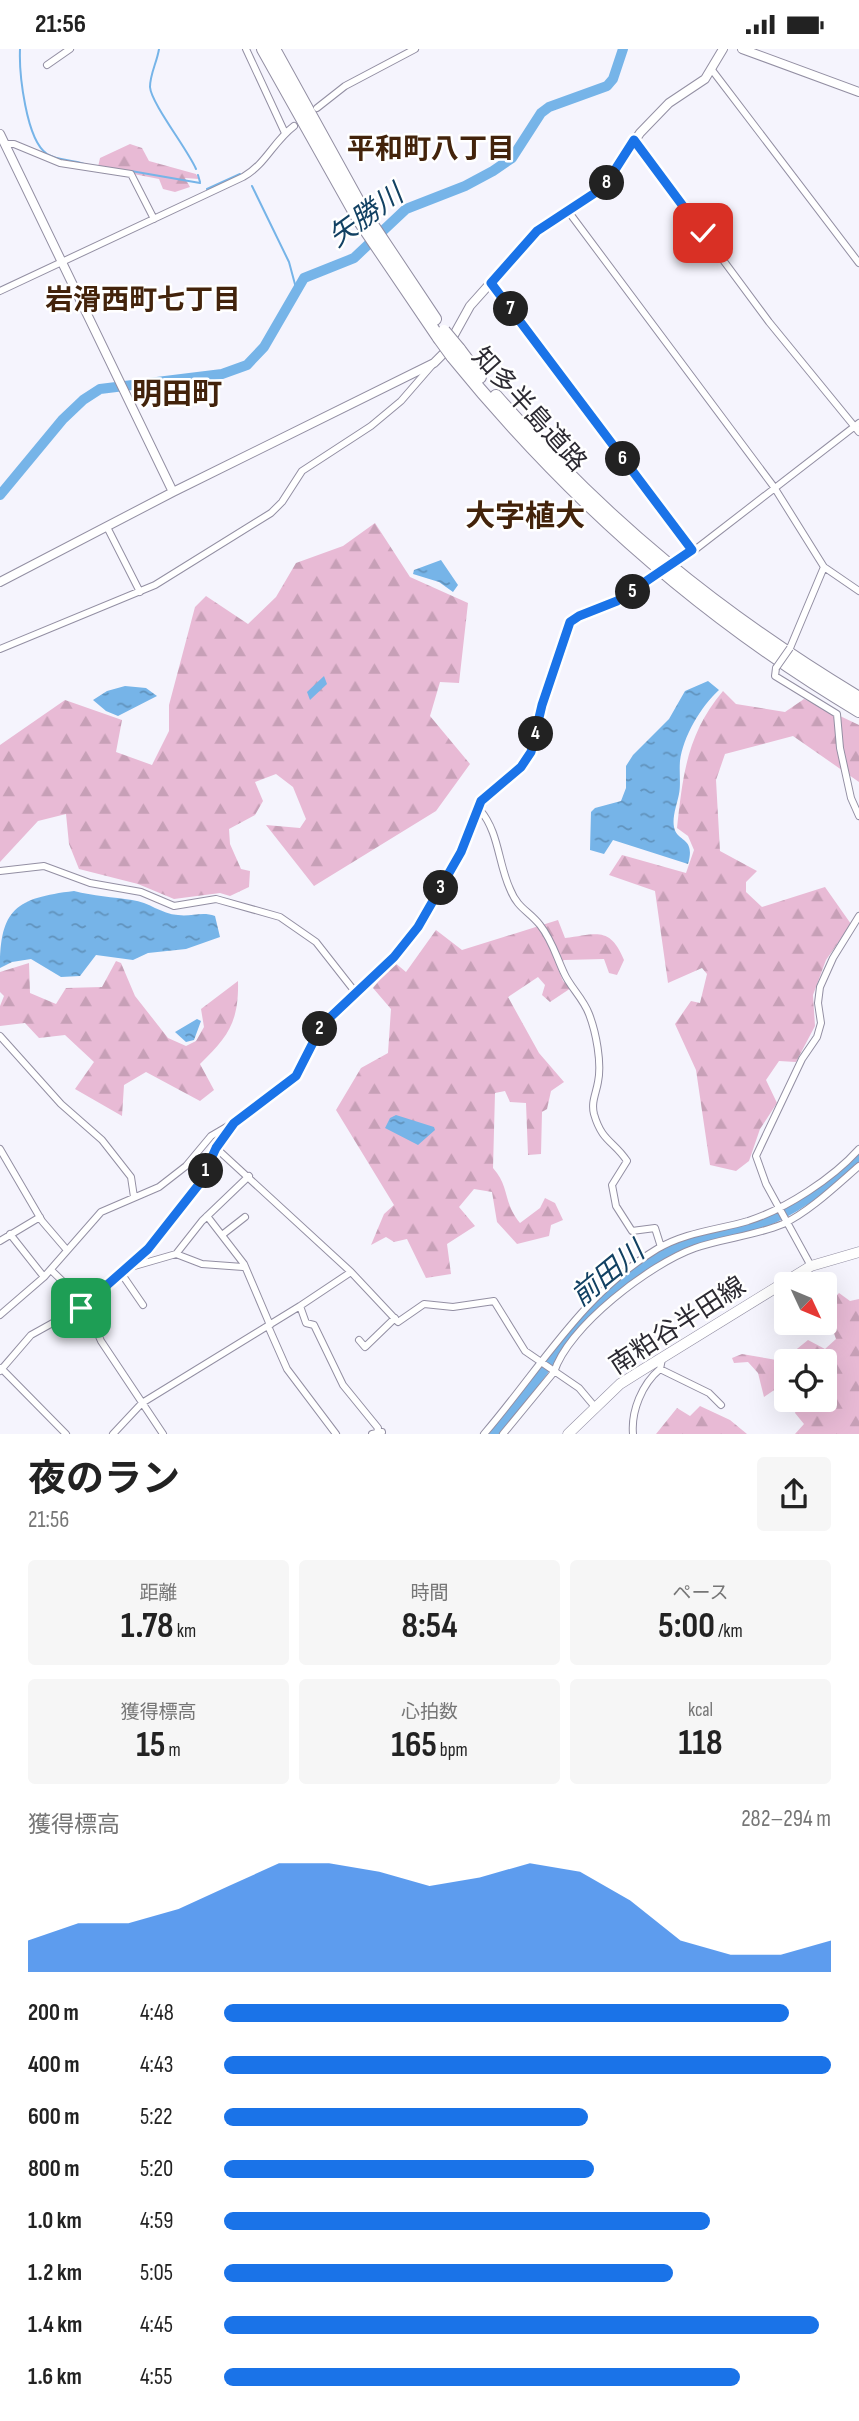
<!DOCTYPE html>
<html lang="ja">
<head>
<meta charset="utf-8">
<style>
  :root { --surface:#fff; --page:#f6f6f6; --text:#222; --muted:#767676; --accent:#1a73e8 }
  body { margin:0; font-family:"Sofia Sans Condensed","Noto Sans JP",sans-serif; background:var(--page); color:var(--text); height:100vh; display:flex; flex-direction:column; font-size:26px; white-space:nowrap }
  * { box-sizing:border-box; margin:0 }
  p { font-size:23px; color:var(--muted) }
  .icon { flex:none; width:38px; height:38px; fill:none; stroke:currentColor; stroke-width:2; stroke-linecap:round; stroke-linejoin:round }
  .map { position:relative; height:1385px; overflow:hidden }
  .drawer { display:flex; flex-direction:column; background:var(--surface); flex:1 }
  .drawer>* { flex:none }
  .needle { width:46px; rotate:134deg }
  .fabs { position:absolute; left:774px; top:1223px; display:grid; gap:14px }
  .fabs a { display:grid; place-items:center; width:63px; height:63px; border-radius:7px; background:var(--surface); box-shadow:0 7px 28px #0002; font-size:35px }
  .pin { position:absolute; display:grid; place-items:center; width:60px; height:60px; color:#fff; margin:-30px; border-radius:14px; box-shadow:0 4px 10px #0006 }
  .km { position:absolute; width:35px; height:35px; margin:-18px; border-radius:50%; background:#222; color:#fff; font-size:19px; line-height:35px; text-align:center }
  .round { display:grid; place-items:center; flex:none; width:74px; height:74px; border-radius:7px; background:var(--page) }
  .summary { display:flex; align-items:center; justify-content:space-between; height:119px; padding:0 28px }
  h1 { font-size:38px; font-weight:700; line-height:52px }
  .figures { display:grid; grid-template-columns:repeat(3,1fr); gap:10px; height:119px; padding:7px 28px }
  .figures div { display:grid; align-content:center; border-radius:7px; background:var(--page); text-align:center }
  .figures b { font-size:35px; font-weight:700 }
  .figures small { font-size:19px; font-weight:400 }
  .figures p { font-size:19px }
  .chart { height:196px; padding:14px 28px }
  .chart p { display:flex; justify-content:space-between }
  .chart svg { width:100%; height:126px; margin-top:7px; fill:var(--accent); opacity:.7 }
  ul { padding:0 28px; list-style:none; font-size:23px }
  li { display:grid; grid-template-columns:112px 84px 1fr; align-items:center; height:52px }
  li i { height:18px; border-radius:9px; background:var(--accent) }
  .status { display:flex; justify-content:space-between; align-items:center; height:49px; padding:0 35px; background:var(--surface); direction:ltr }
  .status svg { height:19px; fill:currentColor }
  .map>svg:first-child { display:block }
  .forest { fill:url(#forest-firs) }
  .water { fill:url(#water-ripples) }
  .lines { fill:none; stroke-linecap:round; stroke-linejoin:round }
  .stream { stroke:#76b4e8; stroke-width:2 }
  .river { stroke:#76b4e8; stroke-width:10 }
  .minor-casing { stroke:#938fa3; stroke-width:8 }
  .tertiary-casing { stroke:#938fa3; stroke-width:10 }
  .secondary-casing { stroke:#938fa3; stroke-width:11 }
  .motorway-casing { stroke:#938fa3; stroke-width:14 }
  .minor { stroke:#fff; stroke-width:6 }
  .tertiary { stroke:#fff; stroke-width:8 }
  .secondary { stroke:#fff; stroke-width:10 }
  .motorway { stroke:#fff; stroke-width:12 }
  .minor-bridge-casing { stroke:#938fa3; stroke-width:8; stroke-linecap:butt }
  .motorway-bridge-casing { stroke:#938fa3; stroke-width:14; stroke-linecap:butt }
  .minor-bridge { stroke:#fff; stroke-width:6 }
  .motorway-bridge { stroke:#fff; stroke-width:12 }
  .route-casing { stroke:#fff; stroke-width:14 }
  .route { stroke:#1a73e8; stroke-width:9 }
  .labels { text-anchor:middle; stroke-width:5; stroke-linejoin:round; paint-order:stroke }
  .street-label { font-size:26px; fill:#2c2a32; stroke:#fff }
  .neighbourhood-label { font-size:28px; font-weight:bold; fill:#43230b; stroke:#fff }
  .water-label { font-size:28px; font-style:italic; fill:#124163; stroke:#fff }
  .quarter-label { font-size:30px; font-weight:bold; fill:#43230b; stroke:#fff }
</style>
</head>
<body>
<div class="status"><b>21:56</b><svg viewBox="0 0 49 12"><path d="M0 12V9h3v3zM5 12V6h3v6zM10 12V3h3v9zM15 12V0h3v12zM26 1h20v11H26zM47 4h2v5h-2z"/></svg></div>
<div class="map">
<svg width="859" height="1385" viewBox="0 0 859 1385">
  <defs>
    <pattern id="forest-firs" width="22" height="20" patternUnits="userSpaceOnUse" patternTransform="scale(1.75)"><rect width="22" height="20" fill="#e8bad5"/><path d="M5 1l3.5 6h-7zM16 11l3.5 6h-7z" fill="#c7a0b7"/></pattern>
    <pattern id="water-ripples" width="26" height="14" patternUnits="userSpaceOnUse" patternTransform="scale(1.75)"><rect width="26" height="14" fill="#76b4e8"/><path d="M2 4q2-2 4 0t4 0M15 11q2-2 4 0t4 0" fill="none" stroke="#6193bd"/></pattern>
  </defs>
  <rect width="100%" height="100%" fill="#f5f4fd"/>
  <!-- forest -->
  <path class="forest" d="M130,95L142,99L149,112L196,125L199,130L185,129L190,138L175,143L163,140L159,130L98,118L100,109Z
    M375,474L410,528L468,554L459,634L440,633L430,667L470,715L436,762L314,837L266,776L300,779L306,770L293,738L276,725L255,733L263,752L255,766L229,780L230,795L241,820L250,822L249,838L230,847L220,844L174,850L138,835L79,820L69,795L66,765L38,772L0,813V696L65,651L122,671L116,703L152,716L169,682V656L195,558L206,547L248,575L276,548L296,514L343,497Z
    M723,642L736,655L785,663L804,650L859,676V733L793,687L725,705L716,731L720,802L757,822L746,833V843L762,858L825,838L851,875L826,911L813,946L815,977L796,1013L779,1012L766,1031L777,1054L760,1080L749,1112L736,1122L710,1116L696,1021L675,975L691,952L700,954L707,925L702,919L668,934L655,842L609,826L622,806L686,824L694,801L688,787L677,779C683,725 687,685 723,642Z
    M558,871L565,889C597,885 610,877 624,911L617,926L609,924L604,910L564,911L557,917L563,932L571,939L550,953L542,946L545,936L538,928L508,948L539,1004L564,1033L551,1042L547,1060L542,1063L541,1105L528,1106L526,1054L510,1053L505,1042L495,1044L493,1119C510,1138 503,1154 520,1174L540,1159L545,1149L555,1154L563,1171L551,1176L549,1187L517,1195L497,1173L492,1143L474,1140L459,1158L475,1177L447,1195L451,1225L426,1229L407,1190L394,1193L386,1188L371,1196L384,1165L394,1156L336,1061L361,1019L388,1004L391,960L373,939L394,913L406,923L436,881L462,901Z
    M116,912L121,914L135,947L168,989L186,997L196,992L204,978L201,960L238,932C239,973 228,988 200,1015L214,1041L200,1052L146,1023L124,1036L122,1067L75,1040L94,1013L65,986L39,989L25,974L0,977V957L4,947L0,943V923L29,914L30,944L56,955L66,939L102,938Z
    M839,1244L850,1252L859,1250V1385H795L804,1375L795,1364L799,1351H824V1312H786V1337L783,1335L764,1348L758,1324L748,1313L734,1314L732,1309L742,1305L782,1312L808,1291L825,1300L836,1290L829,1270V1254Z
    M700,1357L730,1371L747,1385H656L677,1359L690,1367Z"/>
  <!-- water -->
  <path class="water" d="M441,511L458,536L453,543L439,533L413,525L414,521Z
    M324,627L327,635L310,651L307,643Z
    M708,632L719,641C701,657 683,688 680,712C679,723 681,735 679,745C677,755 672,768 674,778C677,794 696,787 688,815L613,791L604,805L590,801L591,763L595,759L621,752L626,739V717L633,706L669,670L685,642Z
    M125,637L146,639L157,647L118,667L106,662L93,651L107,642Z
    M74,842C93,847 113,848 132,851C149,853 161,865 178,866C191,868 202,862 215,867L220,888L186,900L148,904L133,911L96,906L80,927L61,928L31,910L12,913L0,919C0,860 16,849 74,842Z
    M197,970L201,972L194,991L186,993L175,983Z
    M396,1066L434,1078L435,1081L418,1096L385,1079L390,1069Z"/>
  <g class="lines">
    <!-- stream -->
    <path class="stream" d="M20,0C19,24 26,91 47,105C59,112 71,110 84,115
      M159,0C157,13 150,25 150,38C151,54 188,101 196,120
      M131,122L200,134
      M198,126L200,133
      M252,137L289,213L296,239
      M207,140L240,125"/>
    <!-- river -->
    <path class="river" d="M0,446L63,370L83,351L100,340L222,325L247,316L264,298L304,229L354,209L406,160L465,137L493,122L512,109L541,64L549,58L607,37L613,30L623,0
      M494,1385C549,1320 592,1242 670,1201C692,1189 718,1187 742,1181C786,1169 826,1139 859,1108"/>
    <!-- minor casing -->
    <g class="minor-casing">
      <path id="minor" d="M246,0L285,84
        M47,16L70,0
        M712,21L859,214
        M317,59L345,37L415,0
        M634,91L769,273L859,383
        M5,95H14L60,114L131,125L154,170
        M568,162L774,438L824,518L859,542
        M491,234L692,501
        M0,242L243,128C266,115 273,93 294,77
        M107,478L140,543
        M683,510L859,374
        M790,599L824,518
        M0,600L155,536L271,464L282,453L302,422L371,377L401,352L434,314
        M776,619L775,627L837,665L840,699L851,749L859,767
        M480,761L486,747L521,718L531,703L542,656L568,577L579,567L617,552L654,528
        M0,822L44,817L90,834L141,843L174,857L216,850L280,868L316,893L356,944
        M0,987L61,1055L102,1091L131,1128L134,1148
        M216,1099L351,1223L398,1273L424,1255L453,1258L494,1252L525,1302L579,1339L595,1358
        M0,1100L42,1172L66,1200
        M207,1167L244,1215L270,1276
        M10,1185L44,1228
        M222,1186L245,1168
        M0,1192L40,1168
        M176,1205L202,1215L243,1218
        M811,1217L766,1135L756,1107L802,1010L817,988L821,974L818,954L820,938L833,909L859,867
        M131,1218L176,1205L202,1172L249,1127
        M51,1221L84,1253L101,1292L163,1385
        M121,1224L143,1256
        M300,1257L351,1223
        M0,1266L44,1228L101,1163L159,1138L186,1117L211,1087L252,1063L296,1027L322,976L394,908L418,878L461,803L475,764L480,761C499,783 498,814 510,840C518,860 528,861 540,876C552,891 556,907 564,924C570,938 583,949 589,965C596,983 602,1014 598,1033C596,1045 591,1053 594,1065C602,1093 614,1092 627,1112L612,1136L616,1157L632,1182L655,1179L661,1198
        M268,1277L287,1320L336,1385
        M359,1291L365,1298L395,1269
        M662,1310L660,1320L709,1344L721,1356
        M1,1319L66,1385
        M0,1322L31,1286L85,1256L148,1200L200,1134L220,1092L233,1076
        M113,1385L142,1354L300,1257L306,1274L314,1276L343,1336L378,1379L377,1384
        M372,1385L382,1383
        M484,1385C540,1320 582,1245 657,1200C686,1183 717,1181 748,1172C786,1160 833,1129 859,1100
        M503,1385L554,1323C569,1277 650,1215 695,1199C724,1189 754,1187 783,1175C809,1163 837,1136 859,1117
        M633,1385C631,1362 642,1335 660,1320"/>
    </g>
    <!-- tertiary casing -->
    <g class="tertiary-casing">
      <path id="tertiary" d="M742,0L859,43
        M0,85L173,443
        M0,533L173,443L434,314L444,304L470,257L537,182L604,138L640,84L669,54L705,30L723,0"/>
    </g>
    <!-- secondary casing -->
    <g class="secondary-casing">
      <path id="secondary" d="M568,1385L620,1335L639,1323L811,1217L859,1203"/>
    </g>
    <!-- motorway casing -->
    <g class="motorway-casing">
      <path id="motorway" d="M263,0L359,171L439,289
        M274,0L365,165L435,270
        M459,300L480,328
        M452,307C567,449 701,568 859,662
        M496,347C604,471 718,564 859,649"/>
    </g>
    <!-- minor -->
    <use href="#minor" class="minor"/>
    <!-- tertiary -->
    <use href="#tertiary" class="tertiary"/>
    <!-- secondary -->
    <use href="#secondary" class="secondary"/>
    <!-- motorway -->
    <use href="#motorway" class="motorway"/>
    <!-- minor-bridge casing -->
    <g class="minor-bridge-casing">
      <path id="minor-bridge" d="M654,528L683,510
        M776,619L790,599"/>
    </g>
    <!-- motorway-bridge casing -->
    <g class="motorway-bridge-casing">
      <path id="motorway-bridge" d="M444,282L459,300
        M439,289L452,307"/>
    </g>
    <!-- minor-bridge -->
    <use href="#minor-bridge" class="minor-bridge"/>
    <!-- motorway-bridge -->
    <use href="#motorway-bridge" class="motorway-bridge"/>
  </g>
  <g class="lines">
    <!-- route casing -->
    <g class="route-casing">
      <path id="route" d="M81,1259L148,1200L200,1134L216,1099L234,1074L296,1027L322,976L394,908L418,878L461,803L481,752L521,718L531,703L542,656L570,573L579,567L617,552L692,501L491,234L537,182L604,138L634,91L703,184"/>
    </g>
    <!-- route -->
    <use href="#route" class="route"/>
  </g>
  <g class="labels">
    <!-- street labels -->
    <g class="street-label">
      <text transform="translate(530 360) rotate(48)" y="9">知多半島道路</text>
      <text transform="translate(677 1276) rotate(-33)" y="9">南粕谷半田線</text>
    </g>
    <!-- neighbourhood labels -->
    <g class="neighbourhood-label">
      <text x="431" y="109">平和町八丁目</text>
      <text x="143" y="260">岩滑西町七丁目</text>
    </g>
    <!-- water labels -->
    <g class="water-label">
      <text transform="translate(365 166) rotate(-36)" y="10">矢勝川</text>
      <text transform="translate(607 1224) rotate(-39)" y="10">前田川</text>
    </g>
    <!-- quarter labels -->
    <g class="quarter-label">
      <text x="177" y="355">明田町</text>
      <text x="525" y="477">大字植大</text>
    </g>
  </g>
</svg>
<div class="fabs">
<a><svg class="needle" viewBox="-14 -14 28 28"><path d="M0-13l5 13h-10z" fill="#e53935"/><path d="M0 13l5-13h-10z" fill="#767676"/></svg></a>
<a><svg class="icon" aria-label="locate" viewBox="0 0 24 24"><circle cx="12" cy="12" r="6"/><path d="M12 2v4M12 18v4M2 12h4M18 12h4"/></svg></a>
</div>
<div class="pin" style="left:81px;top:1259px;background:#1e9e55"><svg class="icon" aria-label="arrive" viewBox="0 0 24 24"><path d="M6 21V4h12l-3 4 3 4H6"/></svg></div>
<div class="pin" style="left:703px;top:184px;background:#d93025"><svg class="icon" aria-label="check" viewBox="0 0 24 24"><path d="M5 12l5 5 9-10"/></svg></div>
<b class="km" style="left:206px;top:1122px">1</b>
<b class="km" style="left:320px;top:980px">2</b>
<b class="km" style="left:441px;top:839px">3</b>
<b class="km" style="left:536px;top:685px">4</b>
<b class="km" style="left:633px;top:543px">5</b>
<b class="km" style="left:623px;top:410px">6</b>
<b class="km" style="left:511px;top:260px">7</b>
<b class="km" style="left:607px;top:134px">8</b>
</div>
<section class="drawer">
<div class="summary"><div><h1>夜のラン</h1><p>21:56</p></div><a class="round"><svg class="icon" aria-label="share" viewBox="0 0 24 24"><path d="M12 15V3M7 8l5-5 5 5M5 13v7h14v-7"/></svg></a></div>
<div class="figures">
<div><p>距離</p><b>1.78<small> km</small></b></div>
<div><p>時間</p><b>8:54</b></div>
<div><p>ペース</p><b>5:00<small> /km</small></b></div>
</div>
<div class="figures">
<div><p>獲得標高</p><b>15<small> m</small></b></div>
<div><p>心拍数</p><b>165<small> bpm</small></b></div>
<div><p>kcal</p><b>118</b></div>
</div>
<div class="chart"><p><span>獲得標高</span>282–294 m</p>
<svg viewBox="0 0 160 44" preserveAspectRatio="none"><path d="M0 44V33L10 27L20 27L30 22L40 14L50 6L60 6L70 9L80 14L90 11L100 6L110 9L120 19L130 33L140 38L150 38L160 33V44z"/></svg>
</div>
<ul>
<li><b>200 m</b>4:48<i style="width:93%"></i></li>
<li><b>400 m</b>4:43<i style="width:100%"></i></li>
<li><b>600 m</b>5:22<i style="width:60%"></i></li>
<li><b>800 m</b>5:20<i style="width:61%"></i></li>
<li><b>1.0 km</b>4:59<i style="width:80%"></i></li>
<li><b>1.2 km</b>5:05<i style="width:74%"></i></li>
<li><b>1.4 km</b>4:45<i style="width:98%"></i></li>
<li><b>1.6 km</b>4:55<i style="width:85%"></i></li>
</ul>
</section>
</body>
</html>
